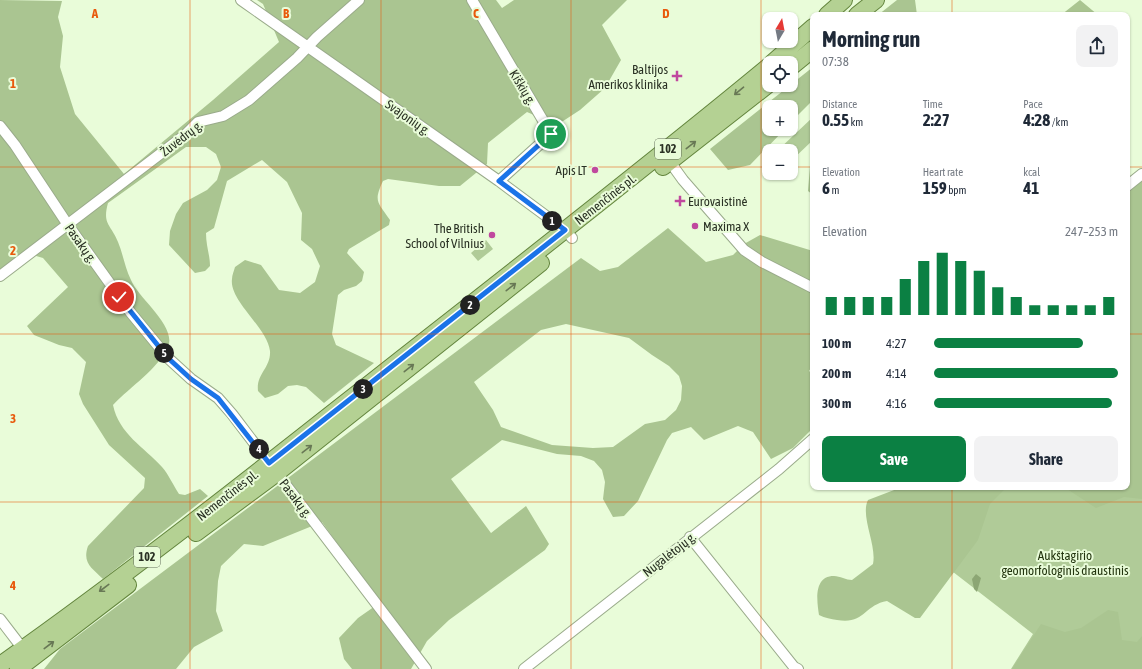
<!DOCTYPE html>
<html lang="en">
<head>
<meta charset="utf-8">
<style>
  :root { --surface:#fff; --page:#f2f2f3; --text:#1f2937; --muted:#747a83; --accent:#0b8043 }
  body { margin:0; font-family:"Asap Condensed",sans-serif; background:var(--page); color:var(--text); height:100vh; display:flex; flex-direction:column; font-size:15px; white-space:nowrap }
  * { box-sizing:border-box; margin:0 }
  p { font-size:13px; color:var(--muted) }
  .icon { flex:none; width:22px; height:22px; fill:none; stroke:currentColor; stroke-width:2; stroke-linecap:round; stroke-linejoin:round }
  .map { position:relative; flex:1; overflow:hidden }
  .drawer { position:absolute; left:810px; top:12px; width:320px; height:478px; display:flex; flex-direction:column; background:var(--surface); border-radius:8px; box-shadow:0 1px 3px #0004 }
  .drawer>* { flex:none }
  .needle { width:26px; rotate:10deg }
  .tools { position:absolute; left:762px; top:12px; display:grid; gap:8px }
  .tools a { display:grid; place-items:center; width:36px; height:36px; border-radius:8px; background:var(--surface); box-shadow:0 1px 3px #0004; font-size:20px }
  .pin { position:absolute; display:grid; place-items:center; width:34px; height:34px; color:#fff; margin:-17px; border:2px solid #fff; border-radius:50%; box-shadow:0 1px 4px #0007 }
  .km { position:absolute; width:20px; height:20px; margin:-10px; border-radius:50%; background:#222; color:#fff; font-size:11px; line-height:20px; text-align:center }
  .round { display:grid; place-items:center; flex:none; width:42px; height:42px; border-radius:8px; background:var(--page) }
  .summary { display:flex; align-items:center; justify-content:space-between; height:68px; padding:0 12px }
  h1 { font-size:22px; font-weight:700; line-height:30px }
  .stats { display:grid; grid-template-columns:repeat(3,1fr); gap:6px; height:68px; padding:4px 12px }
  .stats div { display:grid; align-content:center }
  .stats b { font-size:17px; font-weight:700 }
  .stats small { font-size:11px; font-weight:400 }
  .stats p { font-size:11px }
  .chart { height:112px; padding:8px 12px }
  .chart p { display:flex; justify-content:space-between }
  .chart svg { width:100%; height:72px; margin-top:4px; stroke:var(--accent); stroke-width:6 }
  .button { display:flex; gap:8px; margin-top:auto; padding:8px 12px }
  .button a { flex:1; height:46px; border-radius:8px; background:var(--accent); color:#fff; font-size:16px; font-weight:700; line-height:46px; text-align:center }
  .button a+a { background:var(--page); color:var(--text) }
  ul { padding:0 12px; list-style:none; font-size:13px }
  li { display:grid; grid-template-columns:64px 48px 1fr; align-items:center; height:30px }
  li i { height:10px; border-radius:5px; background:var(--accent) }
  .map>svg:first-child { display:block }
  .green { fill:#b0cb98 }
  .forest { fill:#aac591; fill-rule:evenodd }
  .water { fill:#8ca674 }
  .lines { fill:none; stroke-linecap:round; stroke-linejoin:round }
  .minor-casing { stroke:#9aab8b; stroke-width:12 }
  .primary-casing { stroke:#63853d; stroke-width:18 }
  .minor { stroke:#fff; stroke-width:10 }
  .primary { stroke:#b4d193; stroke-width:16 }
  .oneway { stroke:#687855 }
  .route-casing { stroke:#fff; stroke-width:8 }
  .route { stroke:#1a73e8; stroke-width:5 }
  .grid { fill:none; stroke:#e8590c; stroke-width:1; stroke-opacity:0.55 }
  .poi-dot { fill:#c0489e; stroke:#e9fcd9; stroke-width:1.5 }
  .labels { text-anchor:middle; stroke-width:4; stroke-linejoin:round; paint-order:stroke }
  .shield { fill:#e9fcd9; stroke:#636d5a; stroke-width:1 }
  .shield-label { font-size:12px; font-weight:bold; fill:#293023 }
  .poi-label { font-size:13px; fill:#293023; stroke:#e9fcd9; text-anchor:end }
  .street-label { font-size:13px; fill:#293023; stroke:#e9fcd9 }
  .park-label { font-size:13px; fill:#22340e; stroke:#e9fcd9 }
  .grid-label { font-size:13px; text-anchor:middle; font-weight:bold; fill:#e8590c; stroke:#e9fcd9; stroke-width:4; stroke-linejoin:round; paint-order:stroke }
</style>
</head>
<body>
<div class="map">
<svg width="1142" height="669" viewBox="0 0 1142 669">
  <rect width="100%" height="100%" fill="#e9fcd9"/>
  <!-- green -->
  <path class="green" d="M813,117V140L791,161V151H777Z
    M1142,181V669H1011L1033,634L895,527L923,487H1127V193Z
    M486,240L493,249L478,261L471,253Z"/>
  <!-- forest -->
  <path class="forest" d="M0,0L62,1L58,17L63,36L60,67L75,114L124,174L213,100L279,42L263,4L257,0H496L502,8L514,0H627L602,25L621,60L605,88L580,110L557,125L527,112L488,143L487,164L460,186H439L388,179L383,181C373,202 378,202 390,220L389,225L349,249L347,253L364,272L362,281L356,286L344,290L338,295L332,334L336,345L374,363L324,403L306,387L297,385L288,386L278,394L265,398L258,391C256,374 271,368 270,351C267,327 229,301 232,279C232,275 234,271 235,267L245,260L261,265L279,290L300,293L315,282L320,266L312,249L301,240L302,213L287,182L262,160L227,181L214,228L206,233C206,246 210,255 210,266L205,271L195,273L169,245L170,231L176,214L183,203L207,190L217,180L221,167L216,154L206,147H186L108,203C102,225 111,224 118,242C123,254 125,268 131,280C138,298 177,326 168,347C157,370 131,386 113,405C119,434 144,447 162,467C169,475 173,485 179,494L185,495L200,489L208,496L103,579C92,568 82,563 88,546L144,488L145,478L109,445L83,404L79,394L86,362L72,348L59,345L34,335L27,326L68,287L43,258L26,253L0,272Z
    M897,0H915L917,15H878Z
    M1080,0L1098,15H1061Z
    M813,67V100L791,122V107H769V129H785L750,165L728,170L710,149Z
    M813,161V195L808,191L810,166Z
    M1142,181V499L1124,497L1096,508L1064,487H1127V193Z
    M668,228L706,262L733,255L744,244L760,235L813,251V365L809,371L813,374V428L793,448L771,459L753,432L738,426L704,440L691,427L672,433L667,440L638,501L624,516L613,517L603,499L605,482L602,470L594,461L581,456L557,454L502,440L451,479L491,533L526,506L549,544L545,550L449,620L427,641L411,669H352L344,659L339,638L358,618L378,604L377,599L322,522L263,546L244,544L221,566L218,581L216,611L223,631L194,647L176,669H44L60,649L581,258L600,271L618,267ZM566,324L629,338L652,355L669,366L679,376L682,386L681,400L676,410L665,420L645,424L613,447L593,448L552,445L501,427L493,410L474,382L541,330Z
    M902,487H1007L990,504L978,540L920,618H915L887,601C864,605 864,625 837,620C831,619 825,618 819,615C817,602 813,576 834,576C840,576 846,580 852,580L873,564C877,545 860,516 868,500Z
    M1108,610L1118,612L1122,640L1137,642L1142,636V669H1012L1041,624L1065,632L1081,628Z"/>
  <!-- water -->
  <path class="water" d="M976,574L981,578L977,592L974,589L972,579Z"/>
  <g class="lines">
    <!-- minor casing -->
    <g class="minor-casing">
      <path id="minor" d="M241,0L499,181L565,230L572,238
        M472,0L551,134L499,181
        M0,126L15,145L68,225L131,313L168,358L191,379L218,398L232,414L426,669
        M670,162L683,180L744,250L762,262L813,288
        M1127,186L1142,174
        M0,276L185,135L198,122L223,116L249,100L297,58L317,37L359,0
        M690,537L794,667L798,669
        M0,619L23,649
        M524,669L779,469L813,439"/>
    </g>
    <!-- primary casing -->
    <g class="primary-casing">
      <path id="primary" d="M827,15L844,0
        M857,15L876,0
        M772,63L813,27
        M791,67L813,49
        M663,167L769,84
        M196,533L277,473L541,263
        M0,665C136,569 266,465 397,362C522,264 647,167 769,66
        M18,669L128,585"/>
    </g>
    <!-- minor -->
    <use href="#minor" class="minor"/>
    <!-- primary -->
    <use href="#primary" class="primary"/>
  </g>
  <!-- one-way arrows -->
  <defs><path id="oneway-shaft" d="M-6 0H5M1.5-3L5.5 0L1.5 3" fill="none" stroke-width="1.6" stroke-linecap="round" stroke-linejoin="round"/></defs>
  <g class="oneway">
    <use href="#oneway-shaft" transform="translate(739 91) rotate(140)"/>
    <use href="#oneway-shaft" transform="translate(691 145) rotate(-38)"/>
    <use href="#oneway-shaft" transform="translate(511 287) rotate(-38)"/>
    <use href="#oneway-shaft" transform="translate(409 368) rotate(-38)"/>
    <use href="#oneway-shaft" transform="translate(307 449) rotate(-38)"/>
    <use href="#oneway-shaft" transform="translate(104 588) rotate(143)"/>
    <use href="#oneway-shaft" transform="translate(49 645) rotate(-37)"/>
  </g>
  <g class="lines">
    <!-- route casing -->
    <g class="route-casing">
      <path id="route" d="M119,297L168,358L191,379L218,398L269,463L565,230L499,181L551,134"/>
    </g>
    <!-- route -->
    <use href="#route" class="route"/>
  </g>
  <!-- grid -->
  <path class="grid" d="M190,0V669M381,0V669M571,0V669M761,0V669M952,0V15M0,167H769M791,167H813M1127,167H1142M0,334H813M1127,334H1142M952,487V669M0,502H1142"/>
  <!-- markers -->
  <g class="poi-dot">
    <path d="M675 70h4v4h4v4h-4v4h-4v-4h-4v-4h4z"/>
    <circle cx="595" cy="170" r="4"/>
    <path d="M678 195h4v4h4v4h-4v4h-4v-4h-4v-4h4z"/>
    <circle cx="695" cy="226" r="4"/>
    <circle cx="492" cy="235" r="4"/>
  </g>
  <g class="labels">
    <!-- shield labels -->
    <g class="shield">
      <rect x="655" y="139" width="26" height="20" rx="3"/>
      <rect x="134" y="547" width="26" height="20" rx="3"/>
    </g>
    <g class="shield-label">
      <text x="668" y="153">102</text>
      <text x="147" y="561">102</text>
    </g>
    <!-- poi labels -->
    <g class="poi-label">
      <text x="668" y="74">Baltijos<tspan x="668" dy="15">Amerikos klinika</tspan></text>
      <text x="587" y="175">Apis LT</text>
      <text x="688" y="206" text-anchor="start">Eurovaistinė</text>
      <text x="703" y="231" text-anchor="start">Maxima X</text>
      <text x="484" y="233">The British<tspan x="484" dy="15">School of Vilnius</tspan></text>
    </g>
    <!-- street labels -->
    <g class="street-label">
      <text transform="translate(523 87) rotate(59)" y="5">Kiškių g.</text>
      <text transform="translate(408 117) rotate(35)" y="5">Svajonių g.</text>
      <text transform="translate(181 138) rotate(-38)" y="5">Žuvėdrų g.</text>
      <text transform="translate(605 199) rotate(-38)" y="5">Nemenčinės pl.</text>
      <text transform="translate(81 243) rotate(55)" y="5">Pasakų g.</text>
      <text transform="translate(227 495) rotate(-38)" y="5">Nemenčinės pl.</text>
      <text transform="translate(296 498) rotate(53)" y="5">Pasakų g.</text>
      <text transform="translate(669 554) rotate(-38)" y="5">Nugalėtojų g.</text>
    </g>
    <!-- park labels -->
    <g class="park-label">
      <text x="1065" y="560">Aukštagirio<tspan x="1065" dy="15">geomorfologinis draustinis</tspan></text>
    </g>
  </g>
  <g class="grid-label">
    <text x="95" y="18">A</text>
    <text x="286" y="18">B</text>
    <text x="476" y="18">C</text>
    <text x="666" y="18">D</text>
    <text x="13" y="88">1</text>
    <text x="13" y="255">2</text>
    <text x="13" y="423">3</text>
    <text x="13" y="590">4</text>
  </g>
</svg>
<div class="tools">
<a><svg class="needle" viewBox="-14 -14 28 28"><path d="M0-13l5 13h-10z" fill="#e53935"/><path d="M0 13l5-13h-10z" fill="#747a83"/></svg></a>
<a><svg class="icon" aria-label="locate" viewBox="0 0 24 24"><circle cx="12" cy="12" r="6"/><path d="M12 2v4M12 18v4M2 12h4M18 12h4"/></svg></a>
<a>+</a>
<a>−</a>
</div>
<div class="pin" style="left:551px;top:134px;background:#1e9e55"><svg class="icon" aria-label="arrive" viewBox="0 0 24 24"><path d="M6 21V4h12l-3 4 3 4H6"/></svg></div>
<div class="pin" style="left:119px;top:297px;background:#d93025"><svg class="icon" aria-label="check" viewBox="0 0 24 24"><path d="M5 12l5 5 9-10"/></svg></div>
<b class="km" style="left:552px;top:221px">1</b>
<b class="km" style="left:470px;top:305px">2</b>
<b class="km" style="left:363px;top:389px">3</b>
<b class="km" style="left:259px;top:449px">4</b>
<b class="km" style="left:164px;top:353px">5</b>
<section class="drawer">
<div class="summary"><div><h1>Morning run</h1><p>07:38</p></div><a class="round"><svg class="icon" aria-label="share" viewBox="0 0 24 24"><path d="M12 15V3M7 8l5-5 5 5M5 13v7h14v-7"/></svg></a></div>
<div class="stats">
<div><p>Distance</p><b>0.55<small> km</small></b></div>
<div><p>Time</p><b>2:27</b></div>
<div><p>Pace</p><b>4:28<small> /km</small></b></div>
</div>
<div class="stats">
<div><p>Elevation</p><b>6<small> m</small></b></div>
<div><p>Heart rate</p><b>159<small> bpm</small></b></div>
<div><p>kcal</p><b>41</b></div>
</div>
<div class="chart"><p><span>Elevation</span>247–253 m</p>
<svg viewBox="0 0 160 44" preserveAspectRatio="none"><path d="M5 44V33M15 44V33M25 44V33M35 44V33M45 44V22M55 44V11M65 44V6M75 44V11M85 44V17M95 44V27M105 44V33M115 44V38M125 44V38M135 44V38M145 44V38M155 44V33"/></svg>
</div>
<ul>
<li><b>100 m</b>4:27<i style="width:81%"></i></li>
<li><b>200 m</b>4:14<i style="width:100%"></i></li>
<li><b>300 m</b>4:16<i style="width:97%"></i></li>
</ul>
<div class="button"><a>Save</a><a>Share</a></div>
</section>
</div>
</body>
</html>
